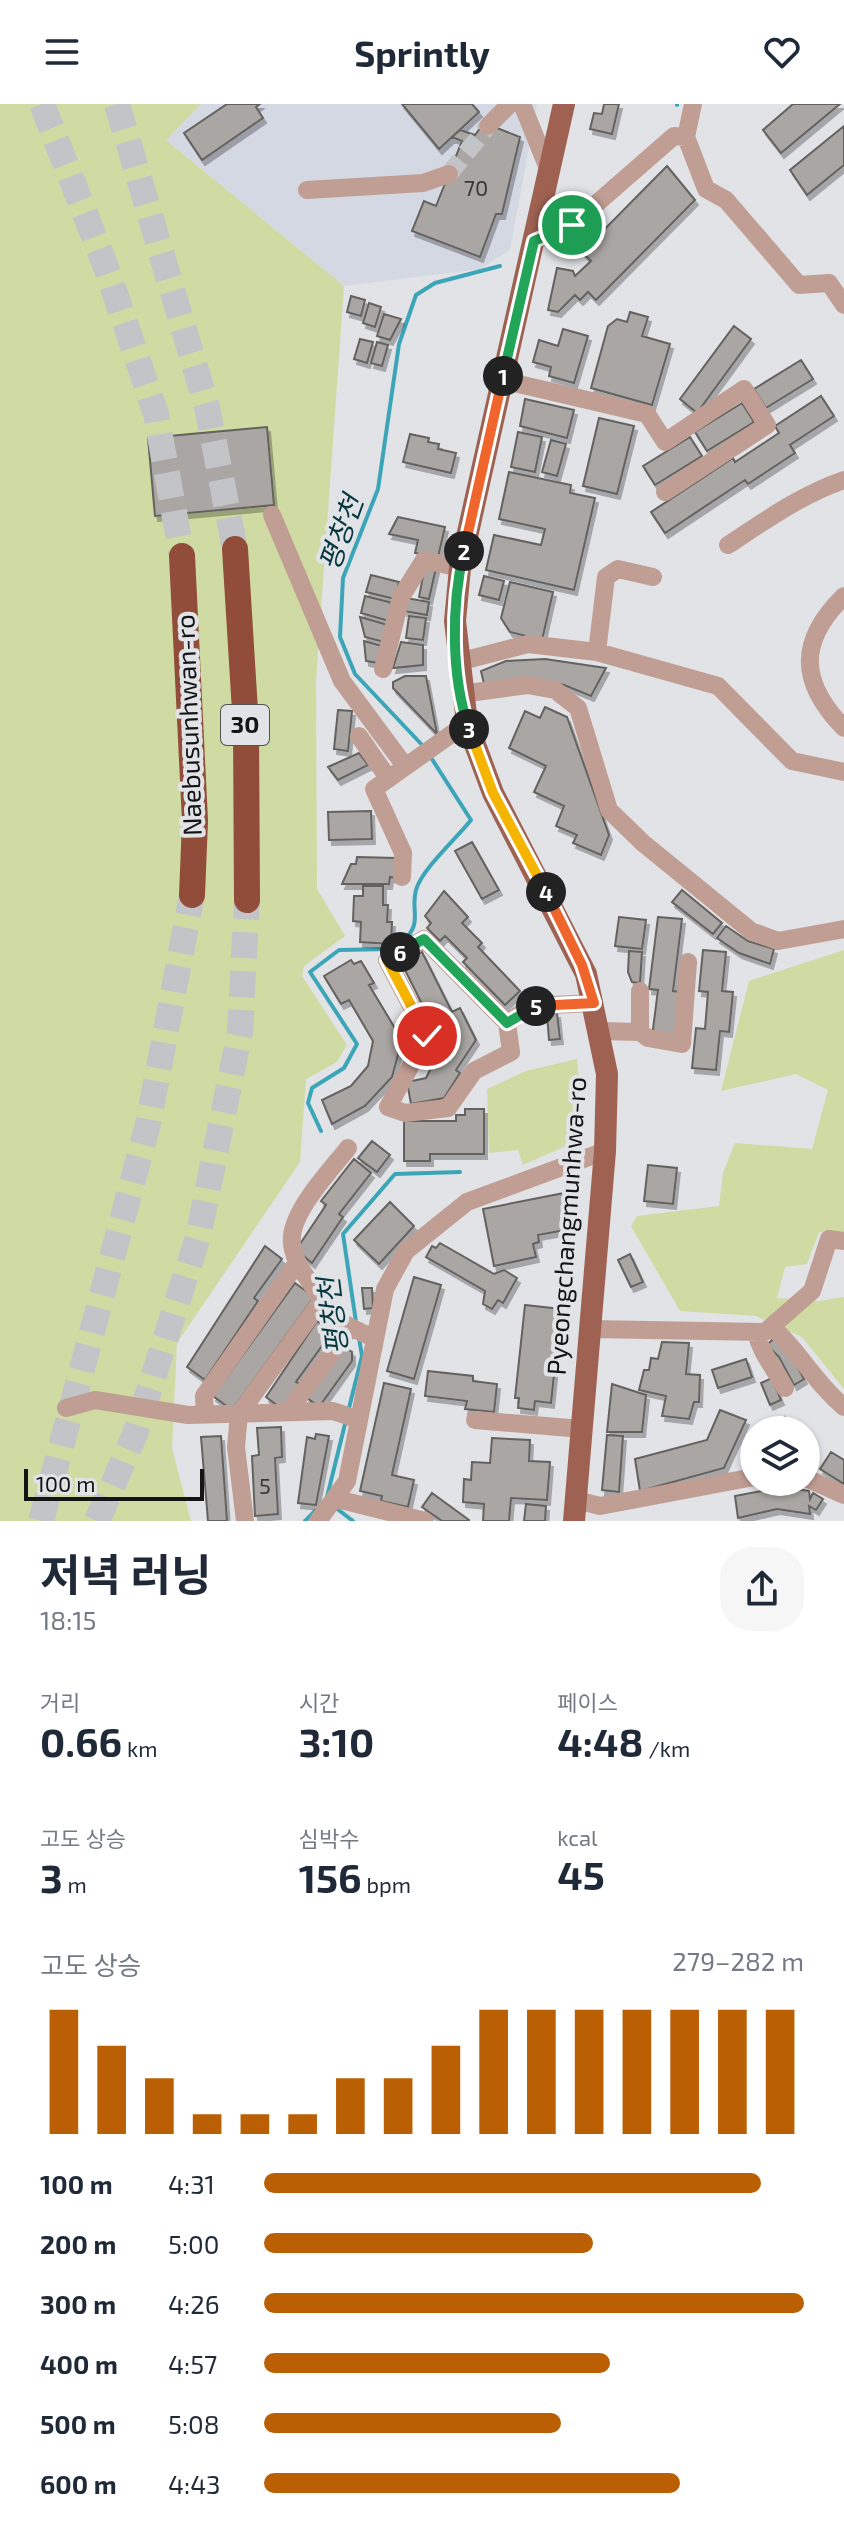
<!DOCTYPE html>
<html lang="ko">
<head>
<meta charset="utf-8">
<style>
  :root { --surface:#fff; --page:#f6f6f7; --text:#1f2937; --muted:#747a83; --accent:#ba5f04 }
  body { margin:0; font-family:"Exo 2","Noto Sans KR",sans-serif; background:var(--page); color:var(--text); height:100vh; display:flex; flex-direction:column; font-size:30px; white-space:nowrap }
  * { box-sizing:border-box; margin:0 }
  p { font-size:26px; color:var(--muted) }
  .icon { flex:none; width:44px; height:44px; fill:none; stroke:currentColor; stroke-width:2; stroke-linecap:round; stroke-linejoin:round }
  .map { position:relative; height:1417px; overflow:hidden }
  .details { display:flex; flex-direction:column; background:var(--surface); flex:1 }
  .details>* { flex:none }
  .fabs { position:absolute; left:740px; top:1312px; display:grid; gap:16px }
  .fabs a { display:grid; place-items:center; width:80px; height:80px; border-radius:50%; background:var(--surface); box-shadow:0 2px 6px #0004; font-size:40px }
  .scale { position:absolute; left:24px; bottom:20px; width:180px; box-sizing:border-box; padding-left:8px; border:4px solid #141415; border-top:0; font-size:22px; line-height:28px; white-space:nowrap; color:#141415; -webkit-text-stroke:6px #e1e3e7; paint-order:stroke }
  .pin { position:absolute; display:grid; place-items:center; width:68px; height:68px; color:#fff; margin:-34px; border:4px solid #fff; border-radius:50%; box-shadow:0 2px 8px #0007 }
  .km { position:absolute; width:40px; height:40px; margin:-20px; border-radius:50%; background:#222; color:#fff; font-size:22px; line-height:40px; text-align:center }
  .round { display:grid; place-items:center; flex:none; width:84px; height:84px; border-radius:32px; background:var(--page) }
  .overview { display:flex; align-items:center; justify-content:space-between; height:136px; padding:0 40px }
  h1 { font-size:44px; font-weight:700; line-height:60px }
  .figures { display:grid; grid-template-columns:repeat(3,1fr); gap:12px; height:136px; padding:8px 40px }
  .figures div { display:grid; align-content:center }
  .figures b { font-size:40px; font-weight:700 }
  .figures small { font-size:22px; font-weight:400 }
  .figures p { font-size:22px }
  .chart { height:224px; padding:16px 40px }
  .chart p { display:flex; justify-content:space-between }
  .chart svg { width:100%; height:144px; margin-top:8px; stroke:var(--accent); stroke-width:6 }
  ul { padding:0 40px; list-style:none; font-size:26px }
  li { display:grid; grid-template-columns:128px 96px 1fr; align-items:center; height:60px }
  li i { height:20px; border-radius:10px; background:var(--accent) }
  header { display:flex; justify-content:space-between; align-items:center; height:104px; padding:0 40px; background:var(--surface); font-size:36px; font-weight:700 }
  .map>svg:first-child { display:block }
  .built { fill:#d4d8e3 }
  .green { fill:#d0dba3 }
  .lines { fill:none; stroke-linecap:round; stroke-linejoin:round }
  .stream { stroke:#3ca6b8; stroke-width:4 }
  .building { fill:#a9a6a3; stroke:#64625f; stroke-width:2; filter:url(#shadow) }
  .minor-tunnel { stroke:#c2c4c8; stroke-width:18; stroke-dasharray:18 9; stroke-linecap:butt }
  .highway-tunnel { stroke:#c2c4c8; stroke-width:26; stroke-dasharray:26 13; stroke-linecap:butt }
  .minor { stroke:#c19e94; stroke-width:18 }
  .major { stroke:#9f6252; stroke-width:22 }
  .highway { stroke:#914c3a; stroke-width:26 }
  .split-1-casing { stroke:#fff; stroke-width:16 }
  .split-2-casing { stroke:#fff; stroke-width:16 }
  .split-3-casing { stroke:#fff; stroke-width:16 }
  .split-4-casing { stroke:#fff; stroke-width:16 }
  .split-5-casing { stroke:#fff; stroke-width:16 }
  .split-6-casing { stroke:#fff; stroke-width:16 }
  .split-7-casing { stroke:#fff; stroke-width:16 }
  .split-1 { stroke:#22a559; stroke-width:10 }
  .split-2 { stroke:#f0652b; stroke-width:10 }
  .split-3 { stroke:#22a559; stroke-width:10 }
  .split-4 { stroke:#f5b400; stroke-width:10 }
  .split-5 { stroke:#f0652b; stroke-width:10 }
  .split-6 { stroke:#22a559; stroke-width:10 }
  .split-7 { stroke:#f5b400; stroke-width:10 }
  .labels { text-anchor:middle; stroke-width:8; stroke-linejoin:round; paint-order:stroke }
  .number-label { font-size:22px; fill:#393838 }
  .shield { fill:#e1e3e7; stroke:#525254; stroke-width:2 }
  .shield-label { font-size:24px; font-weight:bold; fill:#141415 }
  .street-label { font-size:26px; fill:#141415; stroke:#e1e3e7 }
  .water-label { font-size:28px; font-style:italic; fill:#05373f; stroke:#e1e3e7 }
</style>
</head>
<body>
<header><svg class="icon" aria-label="menu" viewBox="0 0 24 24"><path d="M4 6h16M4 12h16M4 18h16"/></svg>Sprintly<svg class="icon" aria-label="heart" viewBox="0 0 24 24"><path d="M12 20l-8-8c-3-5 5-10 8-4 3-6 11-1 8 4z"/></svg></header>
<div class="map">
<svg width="844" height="1417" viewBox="0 0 844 1417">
  <defs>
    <filter id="shadow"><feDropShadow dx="3" dy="5" stdDeviation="0" flood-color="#0004"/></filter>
  </defs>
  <rect width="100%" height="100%" fill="#e1e3e7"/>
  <!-- built -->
  <path class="built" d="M201,0H537L510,146L480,165L344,182L165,35Z"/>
  <!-- green -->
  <path class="green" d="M0,0H201L166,36L344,182L316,577L317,785L345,832L304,862L302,872L347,941L337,958L306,975L300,1058L177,1239L172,1344L191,1417H0Z
    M844,846V1132L819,1128L807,1160L785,1163L777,1194L819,1197L844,1193V1285L802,1233L756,1212L680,1207L631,1122L637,1112L719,1102L723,1069L735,1039L812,1045L828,986L796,970L721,987L749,877Z
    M577,955L584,1034L523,1061L518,1046L489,1049L487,985L526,967Z"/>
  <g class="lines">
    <!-- stream -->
    <path class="stream" d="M677,1V0
      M425,644L355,570L340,533L343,474L378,385L399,240L416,191L435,179L500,162
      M402,838C424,819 410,807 416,786C422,765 456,735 471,716L430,652
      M321,1027L308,999L312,984L344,964L357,940L310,868L339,846L391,845
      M356,1218L343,1130L395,1070L460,1068
      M348,1308L362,1252L359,1234
      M327,1393L346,1316
      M336,1404L353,1417
      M305,1417L315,1407"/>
  </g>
  <!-- building -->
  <path class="building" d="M227,0H260L256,3L263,14L202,56L184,29Z
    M402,0H472L479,8L439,45Z
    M604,0H619L612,30L590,25L594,9L602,10Z
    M793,0H840L781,49L763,26Z
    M484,19L520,33L502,110H496L480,153L412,127L424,97L436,102L462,37L452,33L460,26L475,31Z
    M844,22V61L807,91L790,66Z
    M667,62L695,96L596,196L588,188L580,196L575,191L558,208L548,206L557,164L573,167L575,172L591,157L582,148Z
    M351,192L365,196L361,212L347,208Z
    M369,199L381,203L375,223L363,219Z
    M630,208L648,213L642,232L670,240L652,301L591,284L608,222L617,215L627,218Z
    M384,210L401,215L390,236L377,232Z
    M734,222L751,235L697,309L680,295Z
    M563,225L588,232L574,279L549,272L551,263L533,258L539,236L558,242Z
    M360,235L373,238L367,259L354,255Z
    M377,238L388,241L382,262L371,259Z
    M801,256L813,275L766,304L754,285Z
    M821,292L834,312L790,341L795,349L748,380L745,376L665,429L651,408L733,354L735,358L779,329L775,322Z
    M525,295L574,306L567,334L520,322Z
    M742,299L754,318L707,347L695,328Z
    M599,314L634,322L617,390L583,382Z
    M267,323L274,401L155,412L148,334Z
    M518,328L542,333L535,368L511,363Z
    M410,330L429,334L428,338L439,340L438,345L456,349L451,369L403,358Z
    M690,333L702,352L655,381L643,362Z
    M551,336L566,340L557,372L542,368Z
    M509,368L571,381L570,389L595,394L574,486L486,466L494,431L541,441L545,425L499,415Z
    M398,413L445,423L438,453L415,449L418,436L389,430Z
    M425,462L436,464L429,495L419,493Z
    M371,471L399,478L395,495L366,488Z
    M484,472L504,477L499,496L479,491Z
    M510,478L553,488L542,536L510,528L501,514Z
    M365,492L393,499L389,517L361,509Z
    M406,494L429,498L427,511L404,507Z
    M409,512L426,514L423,536L406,534Z
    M360,513L388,521L384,538L365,533Z
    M364,537L382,542L378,559L366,557Z
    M401,538L423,541V561L393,564Z
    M545,555L606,564L591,592L564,581L534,575L484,580L481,567L506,557Z
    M405,572H426L437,630L393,584V578Z
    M545,603L567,613L609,731L601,751L573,739L577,731L556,722L564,702L534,688L546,662L509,644L525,607L540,614Z
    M338,606L352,607L348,647L334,645Z
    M359,649L368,661L338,676L328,663Z
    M371,707L372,735L329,736L328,708Z
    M472,738L499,786L482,795L455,747Z
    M357,753L396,754V774L390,773L389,780H342L351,760H356Z
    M363,782H383V801H388L387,818H392L391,840L360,838L361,818L353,817L354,792H363Z
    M682,786L722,819L713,830L672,798Z
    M444,787L468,813L462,819L482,839L478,843L520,887L505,901L463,858L467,854L445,832L440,837L427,824L431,819L425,812Z
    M619,813L646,816L642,845L615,842Z
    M658,813L682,815L673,887L682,888L677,935L652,933L658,886L649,885Z
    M726,822L748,837L774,845L770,860L739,849L717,834Z
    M703,846L726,848L722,887L733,888L729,928L720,927L716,966L692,964L696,924L705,925L708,888L699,887Z
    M629,847L642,848L640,879L632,878L628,868Z
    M422,848L452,908L460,904L476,936L456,966L460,969L444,994L411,1000L407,978L426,974L447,932L439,916L432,920L401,858Z
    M351,856L354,860L361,857L374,879L369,881L402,936L392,973L365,1002L332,1020L322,996L351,982L368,962L373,937L349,896L341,900L324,872Z
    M557,909L560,935L549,936L547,910Z
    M465,1005H484V1050H430V1057H404V1017H456V1011H465Z
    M372,1037L390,1051L377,1068L358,1054Z
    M354,1055L371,1069L339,1110L343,1113L312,1159L296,1146L326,1101L321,1097Z
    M648,1061L677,1064L673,1100L644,1097Z
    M569,1088L576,1124L538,1131L539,1138L533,1140L536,1153L494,1162L483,1105Z
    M390,1098L414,1122L379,1160L354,1136Z
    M440,1139L494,1170L504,1166L517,1174L503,1199L498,1196L492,1205L483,1200L485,1187L426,1153L432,1142L436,1144Z
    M265,1142L282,1155L254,1194L258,1197L205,1276L187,1263Z
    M630,1150L643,1178L631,1183L618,1156Z
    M414,1173L441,1181L414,1275L387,1267Z
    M295,1179L314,1193L232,1306L213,1292Z
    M362,1184H372L373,1204L364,1205Z
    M525,1201L561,1205L551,1299L535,1297L534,1306L518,1304L519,1294H515Z
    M317,1217L332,1228L296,1278L300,1280L282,1305L266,1293Z
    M775,1233L789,1247L804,1275L794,1281L779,1253L767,1241Z
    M662,1238L689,1239L686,1270L700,1271L699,1298H694L689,1315L662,1312L666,1292L639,1286L644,1266H649L651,1254L658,1255Z
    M342,1241L352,1248V1257L319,1303L306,1293Z
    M746,1255L752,1273L718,1284L712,1266Z
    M428,1267L473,1272V1277L497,1280L494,1308L465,1305L467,1297L425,1292Z
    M772,1274L781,1296L770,1301L761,1279Z
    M384,1279L411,1285L392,1371L414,1376L408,1403L381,1397L382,1392L360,1387Z
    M612,1280L646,1291L642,1328H607Z
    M720,1306L746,1316L724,1364L640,1387L635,1355L707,1336Z
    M785,1313L804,1326H776Z
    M281,1323L282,1353L275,1354L278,1410L255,1412L252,1352L259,1351L257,1324Z
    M316,1330L329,1332L316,1401L298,1399L307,1333L315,1335Z
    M607,1331L623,1332L619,1388L602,1386Z
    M221,1332L227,1417H208L201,1333Z
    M492,1334L530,1336L529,1357L550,1358L547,1396L511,1394L509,1417H483L484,1400L463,1398L464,1375L471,1376L472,1358L490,1359Z
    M831,1348L844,1356V1380L820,1365Z
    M782,1383L809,1387L810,1395L813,1389L823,1395L816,1406L809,1402L810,1410L777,1405L738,1414L735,1392Z
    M432,1389L469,1416V1417H442L422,1403Z
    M526,1400L546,1402L545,1417H524Z"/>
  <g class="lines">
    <!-- minor-tunnel -->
    <path class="minor-tunnel" d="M449,70L488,22"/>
    <!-- highway-tunnel -->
    <path class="highway-tunnel" d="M42,0L106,163L156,310L182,452
      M117,0L207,303L235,445
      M41,1417L148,1020L192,791
      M97,1417L135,1330L198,1133L240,928L247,796"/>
    <!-- minor -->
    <path class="minor" d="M522,0L549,67
      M693,0L686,33L706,85L726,96L799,181L829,179L844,201
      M488,22L510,0
      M307,86L423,79L449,70
      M534,137L572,121L674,32L686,33
      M502,276L647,310L665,338L744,285L767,321L665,388
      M272,411L342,577L405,662
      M728,441C766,416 801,391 844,376
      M653,473L618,465L606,473L597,548L718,582L792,657L844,668
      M844,492C798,537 799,578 844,624
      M458,558L528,540L597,548
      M383,565L401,493L424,456L460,464
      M461,590L527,581L555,586L578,604L609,706L643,739L751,827L778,837L844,825
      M359,632L388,674
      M402,773L403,749L374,685L467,619
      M507,919L511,948L474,967L448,1004L405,1009L388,1003L427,932L387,856L424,835L507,919L531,902L594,899
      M600,927L640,928L648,934L682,940L688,858
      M640,928V887
      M348,1044C331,1066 288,1110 292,1140C294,1157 304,1170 314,1184C335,1216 339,1219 374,1234
      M772,1223C801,1249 814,1278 844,1303
      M590,1225L765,1228L812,1187L829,1135L844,1137
      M756,1228C761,1250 774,1263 785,1284
      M66,1304L95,1296L188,1311L333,1307L357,1315
      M288,1308L350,1224
      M205,1311L204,1292L297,1159
      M475,1316L581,1325
      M806,1374L844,1391
      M337,1395L425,1417
      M576,1396L600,1402L754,1373
      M245,1417L236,1343L239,1310L322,1196
      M318,1417L347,1377L385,1185L406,1147L467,1098L605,1047"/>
    <!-- major -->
    <path class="major" d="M564,0L460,464L455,517L467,619L493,689L586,870L607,970L605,1047L574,1417"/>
    <!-- highway -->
    <path class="highway" d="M235,445L246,623L247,796
      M182,452L195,717L192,791"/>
  </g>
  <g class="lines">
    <!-- split-1 casing -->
    <g class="split-1-casing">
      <path id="split-1" d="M503,272L534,137L572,121"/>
    </g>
    <!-- split-2 casing -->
    <g class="split-2-casing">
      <path id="split-2" d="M464,447L503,272"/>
    </g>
    <!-- split-3 casing -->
    <g class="split-3-casing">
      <path id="split-3" d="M464,447C451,502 451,572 469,625"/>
    </g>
    <!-- split-4 casing -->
    <g class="split-4-casing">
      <path id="split-4" d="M469,625L493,689L546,788"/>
    </g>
    <!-- split-5 casing -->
    <g class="split-5-casing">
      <path id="split-5" d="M536,902L594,899L582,861L546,788"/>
    </g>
    <!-- split-6 casing -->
    <g class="split-6-casing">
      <path id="split-6" d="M400,848L424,835L507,919L536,902"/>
    </g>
    <!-- split-7 casing -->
    <g class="split-7-casing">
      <path id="split-7" d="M400,848L387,856L427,932"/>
    </g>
    <!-- split-1 -->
    <use href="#split-1" class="split-1"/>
    <!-- split-2 -->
    <use href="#split-2" class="split-2"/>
    <!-- split-3 -->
    <use href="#split-3" class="split-3"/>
    <!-- split-4 -->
    <use href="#split-4" class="split-4"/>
    <!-- split-5 -->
    <use href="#split-5" class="split-5"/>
    <!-- split-6 -->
    <use href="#split-6" class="split-6"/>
    <!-- split-7 -->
    <use href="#split-7" class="split-7"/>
  </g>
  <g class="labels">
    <!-- number labels -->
    <g class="number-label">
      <text x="476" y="92">70</text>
      <text x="265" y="1390">5</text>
    </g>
    <!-- shield labels -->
    <rect class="shield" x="221" y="601" width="48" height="40" rx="6"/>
    <g class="shield-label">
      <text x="245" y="629">30</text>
    </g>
    <!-- street labels -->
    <g class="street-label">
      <text transform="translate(189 621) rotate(-92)" y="9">Naebusunhwan-ro</text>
      <text transform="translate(567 1122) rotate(-86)" y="9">Pyeongchangmunhwa-ro</text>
    </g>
    <!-- water labels -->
    <g class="water-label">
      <text transform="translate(341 429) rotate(-70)" y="10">평창천</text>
      <text transform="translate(333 1212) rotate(-97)" y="10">평창천</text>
    </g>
  </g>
</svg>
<div class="fabs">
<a><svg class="icon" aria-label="layers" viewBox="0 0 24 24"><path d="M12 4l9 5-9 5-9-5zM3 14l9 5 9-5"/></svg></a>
</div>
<div class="scale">100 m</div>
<div class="pin" style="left:572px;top:121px;background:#1e9e55"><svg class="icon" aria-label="arrive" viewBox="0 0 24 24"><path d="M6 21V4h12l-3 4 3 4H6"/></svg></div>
<div class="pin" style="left:427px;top:932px;background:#d93025"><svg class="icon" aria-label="check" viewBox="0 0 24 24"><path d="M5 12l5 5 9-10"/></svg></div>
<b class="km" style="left:503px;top:272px">1</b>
<b class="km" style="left:464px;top:447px">2</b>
<b class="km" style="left:469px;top:625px">3</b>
<b class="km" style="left:546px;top:788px">4</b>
<b class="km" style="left:536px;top:902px">5</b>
<b class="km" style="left:400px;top:848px">6</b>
</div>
<section class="details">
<div class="overview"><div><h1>저녁 러닝</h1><p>18:15</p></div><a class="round"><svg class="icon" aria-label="share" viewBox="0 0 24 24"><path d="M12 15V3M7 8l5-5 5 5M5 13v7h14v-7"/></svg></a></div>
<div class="figures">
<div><p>거리</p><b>0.66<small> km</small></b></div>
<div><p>시간</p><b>3:10</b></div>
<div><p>페이스</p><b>4:48<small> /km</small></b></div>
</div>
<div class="figures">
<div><p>고도 상승</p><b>3<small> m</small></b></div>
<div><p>심박수</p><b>156<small> bpm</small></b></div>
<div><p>kcal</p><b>45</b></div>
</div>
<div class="chart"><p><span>고도 상승</span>279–282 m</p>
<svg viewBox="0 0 160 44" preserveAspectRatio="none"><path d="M5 44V6M15 44V17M25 44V27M35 44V38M45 44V38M55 44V38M65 44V27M75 44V27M85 44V17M95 44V6M105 44V6M115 44V6M125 44V6M135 44V6M145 44V6M155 44V6"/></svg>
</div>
<ul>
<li><b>100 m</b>4:31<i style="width:92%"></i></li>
<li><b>200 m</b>5:00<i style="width:61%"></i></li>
<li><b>300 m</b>4:26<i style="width:100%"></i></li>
<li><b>400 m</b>4:57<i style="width:64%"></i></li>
<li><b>500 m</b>5:08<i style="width:55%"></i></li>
<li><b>600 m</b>4:43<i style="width:77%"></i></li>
</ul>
</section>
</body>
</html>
